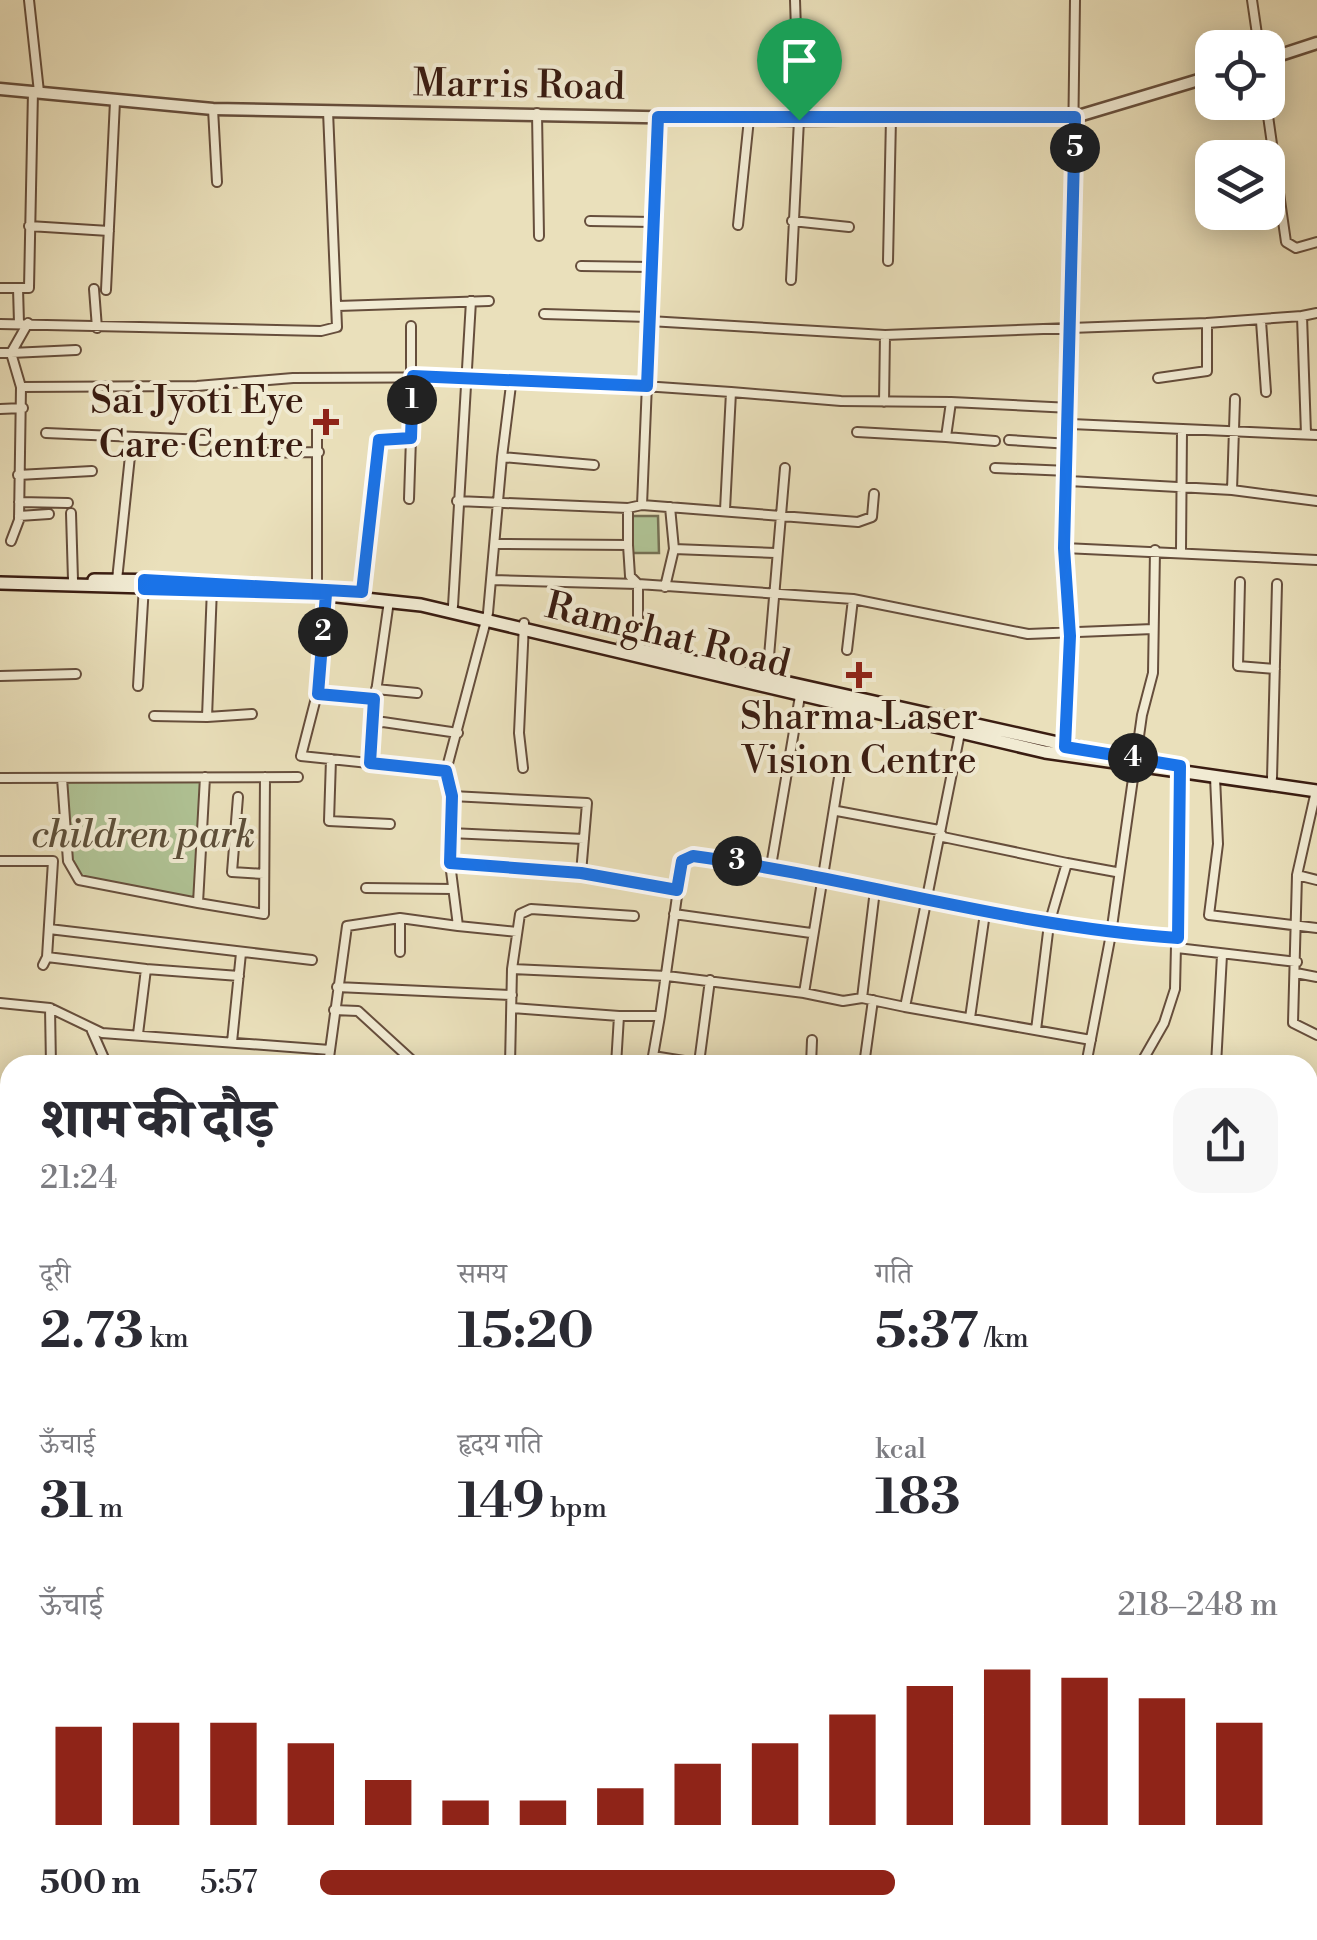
<!DOCTYPE html>
<html lang="hi">
<head>
<meta charset="utf-8">
<style>
  :root { --surface:#fff; --page:#f7f7f7; --text:#2b2b33; --muted:#7c7c81; --accent:#8f2418 }
  body { margin:0; font-family:"Libre Bodoni","Noto Serif Devanagari",serif; background:var(--page); color:var(--text); height:100vh; display:flex; flex-direction:column; font-size:38px; white-space:nowrap }
  * { box-sizing:border-box; margin:0 }
  p { font-size:32px; color:var(--muted) }
  .icon { flex:none; width:55px; height:55px; fill:none; stroke:currentColor; stroke-width:2; stroke-linecap:round; stroke-linejoin:round }
  .map { position:relative; flex:1; overflow:hidden }
  .panel { position:absolute; left:0px; top:1055px; width:1318px; height:885px; display:flex; flex-direction:column; background:var(--surface); border-radius:30px 30px 0 0; box-shadow:0 5px 25px #0003 }
  .panel>* { flex:none }
  .tools { position:absolute; left:1195px; top:30px; display:grid; gap:20px }
  .tools a { display:grid; place-items:center; width:90px; height:90px; border-radius:20px; background:var(--surface); box-shadow:0 5px 25px #0003; font-size:50px }
  .pin { position:absolute; display:grid; place-items:center; width:85px; height:85px; color:#fff; margin:-102px -42px; border-radius:50% 50% 50% 0; rotate:-45deg; box-shadow:0 0 10px #0007 }
  .pin .icon { rotate:45deg }
  .km { position:absolute; width:50px; height:50px; margin:-25px; border-radius:50%; background:#222; color:#fff; font-size:28px; line-height:50px; text-align:center }
  .round { display:grid; place-items:center; flex:none; width:105px; height:105px; border-radius:30px; background:var(--page) }
  .summary { display:flex; align-items:center; justify-content:space-between; height:170px; padding:0 40px }
  h1 { font-size:55px; font-weight:800; line-height:75px }
  .figures { display:grid; grid-template-columns:repeat(3,1fr); gap:15px; height:170px; padding:10px 40px }
  .figures div { display:grid; align-content:center }
  .figures b { font-size:50px; font-weight:800 }
  .figures small { font-size:28px; font-weight:400 }
  .figures p { font-size:28px }
  .chart { height:280px; padding:20px 40px }
  .chart p { display:flex; justify-content:space-between }
  .chart svg { width:100%; height:180px; margin-top:10px; stroke:var(--accent); stroke-width:6 }
  ul { padding:0 40px; list-style:none; font-size:32px }
  li { display:grid; grid-template-columns:160px 120px 1fr; align-items:center; height:75px }
  li i { height:25px; border-radius:12px; background:var(--accent) }
  .map>svg:first-child { display:block }
  .green { fill:#b0c395; stroke:#757054; stroke-width:2.5 }
  .lines { fill:none; stroke-linecap:round; stroke-linejoin:round }
  .minor-casing { stroke:#664e3c; stroke-width:12 }
  .tertiary-casing { stroke:#664e3c; stroke-width:15 }
  .secondary-casing { stroke:#3a1d12; stroke-width:16 }
  .minor { stroke:#f1ebd3; stroke-width:8 }
  .tertiary { stroke:#f1ebd3; stroke-width:10 }
  .secondary { stroke:#f1ebd3; stroke-width:11 }
  .route-casing { stroke:#fff; stroke-width:20 }
  .route { stroke:#1a73e8; stroke-width:12 }
  .poi-dot { fill:#8f2418; stroke:#f1ebd3; stroke-width:4 }
  .labels { text-anchor:middle; stroke-width:8; stroke-linejoin:round; paint-order:stroke }
  .street-label { font-size:38px; fill:#3a1d12; stroke:#f1ebd3 }
  .poi-label { font-size:38px; fill:#3a1d12; stroke:#f1ebd3; text-anchor:end }
  .park-label { font-size:38px; font-style:italic; fill:#5d4f39; stroke:#f1ebd3 }
</style>
</head>
<body>
<div class="map">
<svg width="1317" height="1940" viewBox="0 0 1317 1940">
  <rect width="100%" height="100%" fill="#eae0bb"/>
  <filter id="stains"><feTurbulence type="fractalNoise" baseFrequency=".002" numOctaves="4"/><feColorMatrix values="0 0 0 0 .2 0 0 0 0 .09 0 0 0 0 .02 0 0 0 .5 -.17"/></filter>
  <radialGradient id="worn" r=".72"><stop offset=".6" stop-color="#630" stop-opacity="0"/><stop offset="1" stop-color="#630" stop-opacity=".3"/></radialGradient>
  <!-- green -->
  <path class="green" d="M632,516H658L659,553H628Z
    M205,777L198,903L84,881L68,861L62,778Z"/>
  <g class="lines">
    <!-- minor casing -->
    <g class="minor-casing">
      <path id="minor" d="M29,0L39,92
        M1252,0L1259,48
        M1266,102L1286,242L1296,248L1317,242
        M213,109L217,182
        M537,113L539,236
        M590,221L653,222
        M792,221L849,227
        M738,225L749,119
        M29,226L109,231
        M888,261L891,118
        M581,266L651,267
        M791,280L799,120L795,0
        M0,288H29L33,91
        M18,288L19,323
        M94,289L97,328
        M106,290L115,101
        M338,306L489,301
        M544,314L649,317
        M649,321L885,335L1207,323
        M1261,321L1266,392
        M0,324L321,331L337,327L328,111
        M0,353H11L28,323
        M1158,378L1207,371V323L1302,316
        M21,387L11,353L76,350
        M731,392L841,401L951,402
        M884,402L885,335
        M0,409L23,408
        M1071,424L1317,435
        M317,430V593
        M857,432L946,437L951,402L1071,408
        M46,433L205,440
        M1306,434L1302,316L1317,313
        M946,437L995,441
        M1009,440L1070,444
        M252,453L319,452
        M502,457L512,377L731,392L725,510
        M995,468L1069,471
        M18,475L92,471
        M1069,481L1232,490L1317,501
        M1232,490L1235,399
        M409,499L411,438
        M457,501L628,508
        M19,502L68,503
        M642,505L858,522L872,517L874,494
        M71,513L73,580
        M19,516L49,514
        M11,541L19,520L21,387L197,386L293,378L512,377
        M495,544L628,545V508L642,505L658,117
        M628,545L630,576L638,584
        M1064,548L1317,560
        M674,549L775,553
        M1181,550L1182,431
        M117,580L132,437
        M493,580L638,584
        M1240,582L1238,666L1275,669
        M665,587L674,549L670,507
        M362,592L379,441L411,438V326
        M326,595L317,694L301,756L446,771
        M853,599L1028,634L1153,629
        M453,606L471,301
        M638,649V584L853,599L847,650
        M0,676L76,674
        M767,680L785,468
        M138,686L144,585
        M376,689L417,693
        M317,694L375,699L389,601
        M375,699L371,725L383,722L458,733
        M154,716L207,717L212,588
        M207,717L252,714
        M961,728L905,1007L1091,1040
        M1065,745L1075,0
        M331,759L329,821L390,824
        M370,763L371,725
        M523,768L519,733L524,623
        M1215,777L1218,844L1209,915L1317,928
        M0,778L298,777
        M62,778L68,861L79,880L198,903L205,777
        M1272,778L1277,584
        M1316,791L1297,875L1293,1023L1317,1035
        M452,796L446,771L488,613L502,457L594,465
        M238,797L232,872L264,874
        M837,811L939,830L943,837L1067,863L1049,924L1036,1030
        M450,833L584,839
        M0,861H53L47,957L43,965
        M1067,863L1116,872
        M771,866C906,893 1039,929 1177,938
        M581,873L677,890
        M1297,875L1317,880
        M366,888L453,889
        M875,890L862,998L905,1007
        M198,903L264,914L265,777
        M674,914L811,933
        M458,926L517,932
        M49,929L312,960
        M1177,948L1297,962
        M400,952V918
        M47,957L146,969
        M512,969L667,976L804,993L841,765
        M1296,973L1317,977
        M337,987L512,995
        M804,993L843,1001L862,998
        M0,1003L50,1008L102,1033L330,1050
        M50,1008L51,1065
        M512,1008L619,1016L616,1065
        M334,1010L358,1011L417,1065
        M619,1016H660L682,861L693,856L771,866L800,696
        M660,1016L653,1056L709,1065
        M970,1018L985,913
        M92,1031L107,1065
        M138,1034L146,969L239,976
        M232,1042L241,953
        M699,1063L710,980
        M328,1065L347,926L400,918L458,926L450,863L452,796L587,803L581,873L450,863
        M510,1065L512,969L520,914L531,909L634,916
        M811,1065L812,1040
        M864,1065L873,1000
        M1086,1065L1111,934L1142,715L1153,673L1155,550
        M1140,1065L1164,1023L1175,989L1180,770
        M1216,1065L1222,955
        M1313,1160L1317,1144
        M0,1186H10
        M1308,1241L1317,1242
        M1308,1285L1317,1287
        M1308,1345L1317,1347
        M0,1362L10,1359
        M1308,1390L1317,1392
        M6,1409L10,1407
        M1308,1432L1317,1435
        M0,1458L10,1452
        M0,1477L10,1492
        M1308,1482L1317,1485
        M0,1541L10,1537
        M0,1596L10,1586
        M0,1598L5,1611L0,1625
        M1308,1661L1317,1630
        M0,1690L10,1683
        M1308,1726L1317,1729
        M0,1748L10,1767
        M0,1856L10,1874
        M42,1930L47,1940
        M131,1930L138,1940
        M218,1930L223,1940
        M298,1930L301,1940
        M360,1930L364,1940
        M551,1930L552,1940
        M686,1930V1940
        M1114,1930L1204,1940
        M922,1939L923,1930
        M370,1940L392,1930
        M603,1940L609,1930
        M745,1940V1930
        M853,1940L854,1930
        M955,1940L957,1930"/>
    </g>
    <!-- tertiary casing -->
    <g class="tertiary-casing">
      <path id="tertiary" d="M1268,59L1317,43
        M0,89L213,109L799,120L1075,117L1212,76
        M0,1227L10,1240
        M0,1840L10,1832
        M1308,1848L1317,1851
        M458,1930L464,1940"/>
    </g>
    <!-- secondary casing -->
    <g class="secondary-casing">
      <path id="secondary" d="M94,580L186,581
        M0,583L290,591L421,605L1045,752L1317,791
        M623,646L1107,754"/>
    </g>
    <!-- minor -->
    <use href="#minor" class="minor"/>
    <!-- tertiary -->
    <use href="#tertiary" class="tertiary"/>
    <!-- secondary -->
    <use href="#secondary" class="secondary"/>
  </g>
  <g class="lines">
    <!-- route casing -->
    <g class="route-casing">
      <path id="route" d="M658,117H1075L1064,548L1070,636L1065,747L1180,766L1178,938C1013,927 856,878 693,856L682,861L677,890L581,873L450,863L452,796L446,771L370,763L374,699L318,694L326,594L144,589V580L362,592L379,440L411,438L413,376L647,386Z"/>
    </g>
    <!-- route -->
    <use href="#route" class="route"/>
  </g>
  <!-- markers -->
  <g class="poi-dot">
    <path d="M321 407h10v10h10v10h-10v10h-10v-10h-10v-10h10z"/>
    <path d="M854 660h10v10h10v10h-10v10h-10v-10h-10v-10h10z"/>
  </g>
  <g class="labels">
    <!-- street labels -->
    <g class="street-label">
      <text transform="translate(519 84) rotate(1)" y="13">Marris Road</text>
      <text transform="translate(668 634) rotate(14)" y="13">Ramghat Road</text>
    </g>
    <!-- poi labels -->
    <g class="poi-label">
      <text x="304" y="413">Sai Jyoti Eye<tspan x="304" dy="44">Care Centre</tspan></text>
      <text x="859" y="729" text-anchor="middle">Sharma Laser<tspan x="859" dy="44">Vision Centre</tspan></text>
    </g>
    <!-- park labels -->
    <g class="park-label">
      <text x="143" y="847">children park</text>
    </g>
  </g>
  <rect width="100%" height="100%" filter="url(#stains)"/>
  <rect width="100%" height="100%" fill="url(#worn)"/>
</svg>
<div class="tools">
<a><svg class="icon" aria-label="locate" viewBox="0 0 24 24"><circle cx="12" cy="12" r="6"/><path d="M12 2v4M12 18v4M2 12h4M18 12h4"/></svg></a>
<a><svg class="icon" aria-label="layers" viewBox="0 0 24 24"><path d="M12 4l9 5-9 5-9-5zM3 14l9 5 9-5"/></svg></a>
</div>
<div class="pin" style="left:799px;top:120px;background:#1e9e55"><svg class="icon" aria-label="arrive" viewBox="0 0 24 24"><path d="M6 21V4h12l-3 4 3 4H6"/></svg></div>
<b class="km" style="left:412px;top:400px">1</b>
<b class="km" style="left:323px;top:632px">2</b>
<b class="km" style="left:737px;top:861px">3</b>
<b class="km" style="left:1133px;top:758px">4</b>
<b class="km" style="left:1075px;top:148px">5</b>
<section class="panel">
<div class="summary"><div><h1>शाम की दौड़</h1><p>21:24</p></div><a class="round"><svg class="icon" aria-label="share" viewBox="0 0 24 24"><path d="M12 15V3M7 8l5-5 5 5M5 13v7h14v-7"/></svg></a></div>
<div class="figures">
<div><p>दूरी</p><b>2.73<small> km</small></b></div>
<div><p>समय</p><b>15:20</b></div>
<div><p>गति</p><b>5:37<small> /km</small></b></div>
</div>
<div class="figures">
<div><p>ऊँचाई</p><b>31<small> m</small></b></div>
<div><p>हृदय गति</p><b>149<small> bpm</small></b></div>
<div><p>kcal</p><b>183</b></div>
</div>
<div class="chart"><p><span>ऊँचाई</span>218–248 m</p>
<svg viewBox="0 0 160 44" preserveAspectRatio="none"><path d="M5 44V20M15 44V19M25 44V19M35 44V24M45 44V33M55 44V38M65 44V38M75 44V35M85 44V29M95 44V24M105 44V17M115 44V10M125 44V6M135 44V8M145 44V13M155 44V19"/></svg>
</div>
<ul>
<li><b>500 m</b>5:57<i style="width:60%"></i></li>
</ul>
</section>
</div>
</body>
</html>
